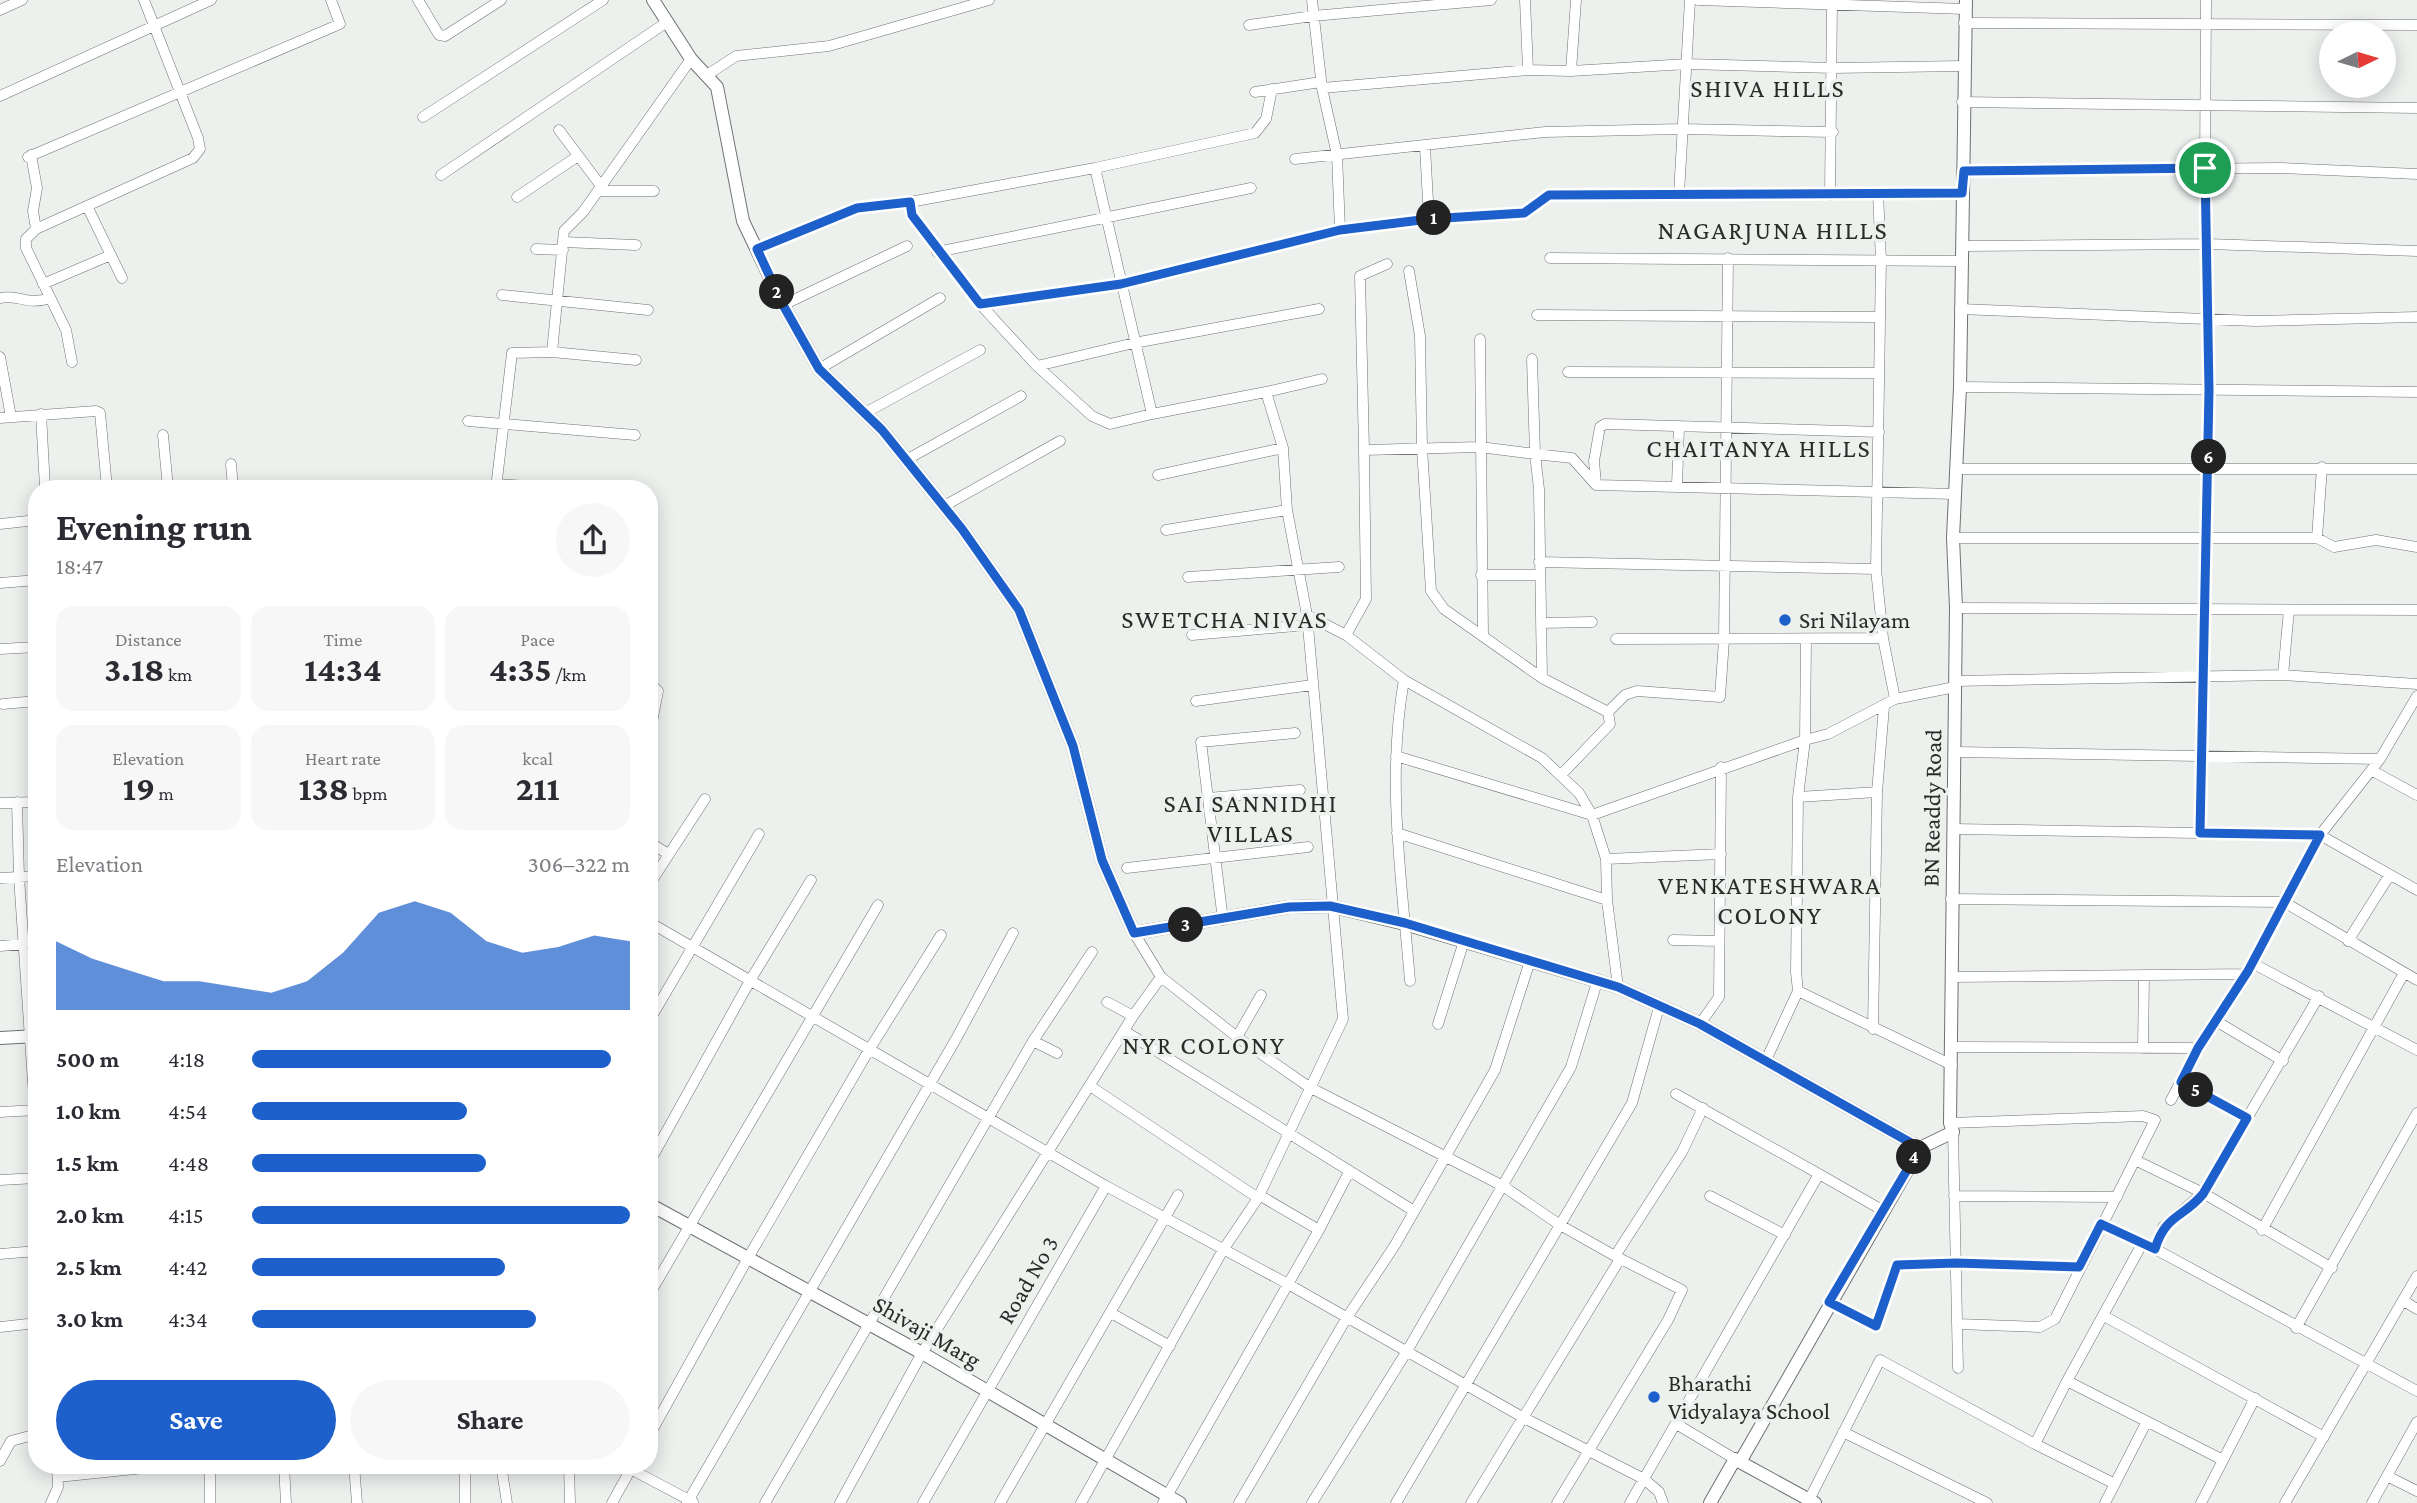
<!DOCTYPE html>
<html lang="en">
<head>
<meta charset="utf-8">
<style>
  :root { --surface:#fff; --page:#f7f7f7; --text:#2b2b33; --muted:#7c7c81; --accent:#1d60cb }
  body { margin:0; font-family:"Crimson Pro",serif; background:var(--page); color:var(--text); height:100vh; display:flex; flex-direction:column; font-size:26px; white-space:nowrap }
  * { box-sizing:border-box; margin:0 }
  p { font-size:23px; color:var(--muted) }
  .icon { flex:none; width:38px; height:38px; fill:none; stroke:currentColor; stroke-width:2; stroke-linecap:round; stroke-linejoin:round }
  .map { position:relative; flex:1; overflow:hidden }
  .details { position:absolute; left:28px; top:480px; width:630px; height:994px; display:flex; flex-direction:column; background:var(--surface); border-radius:28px; box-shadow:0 4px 18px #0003 }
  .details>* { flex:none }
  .needle { width:46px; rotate:85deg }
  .buttons { position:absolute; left:2319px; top:21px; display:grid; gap:14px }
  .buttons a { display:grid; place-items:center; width:77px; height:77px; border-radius:50%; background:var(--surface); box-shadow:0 4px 18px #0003; font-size:35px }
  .pin { position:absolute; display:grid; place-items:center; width:60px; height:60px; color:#fff; margin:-30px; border:4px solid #fff; border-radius:50%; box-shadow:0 2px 7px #0007 }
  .km { position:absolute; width:35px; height:35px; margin:-18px; border-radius:50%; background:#222; color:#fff; font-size:19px; line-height:35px; text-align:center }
  .round { display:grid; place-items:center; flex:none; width:74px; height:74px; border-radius:37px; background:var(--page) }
  .summary { display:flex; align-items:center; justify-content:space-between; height:119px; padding:0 28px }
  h1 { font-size:38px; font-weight:700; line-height:52px }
  .metrics { display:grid; grid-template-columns:repeat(3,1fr); gap:10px; height:119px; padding:7px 28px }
  .metrics div { display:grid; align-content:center; border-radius:18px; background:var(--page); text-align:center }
  .metrics b { font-size:35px; font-weight:700 }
  .metrics small { font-size:19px; font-weight:400 }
  .metrics p { font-size:19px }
  .chart { height:196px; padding:14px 28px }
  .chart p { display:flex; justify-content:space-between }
  .chart svg { width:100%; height:126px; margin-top:7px; fill:var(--accent); opacity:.7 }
  .button { display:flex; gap:14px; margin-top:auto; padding:14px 28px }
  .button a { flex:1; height:80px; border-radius:42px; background:var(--accent); color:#fff; font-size:28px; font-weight:700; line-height:80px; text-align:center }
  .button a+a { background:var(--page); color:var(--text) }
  ul { padding:0 28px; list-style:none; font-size:23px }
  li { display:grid; grid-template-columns:112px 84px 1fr; align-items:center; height:52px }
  li i { height:18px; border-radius:9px; background:var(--accent) }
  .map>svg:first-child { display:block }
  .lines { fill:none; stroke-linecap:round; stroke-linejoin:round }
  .minor-casing { stroke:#6e716f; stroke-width:11 }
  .tertiary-casing { stroke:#6e716f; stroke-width:14 }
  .minor { stroke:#fff; stroke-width:10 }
  .tertiary { stroke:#fff; stroke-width:12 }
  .route-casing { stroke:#fff; stroke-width:14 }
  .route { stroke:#1d60cb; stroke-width:9 }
  .poi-dot { fill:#1d60cb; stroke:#edf1ee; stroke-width:2.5 }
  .labels { text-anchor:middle; stroke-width:7; stroke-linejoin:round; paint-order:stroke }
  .poi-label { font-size:24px; fill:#2a2c2a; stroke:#edf1ee; text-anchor:start }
  .street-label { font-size:24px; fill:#2a2c2a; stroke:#edf1ee }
  .neighbourhood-label { font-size:26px; letter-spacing:2px; fill:#2a2c2a; stroke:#edf1ee }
</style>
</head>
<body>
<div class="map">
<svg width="2417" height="1503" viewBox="0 0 2417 1503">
  <rect width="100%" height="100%" fill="#edf1ee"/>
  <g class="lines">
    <!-- minor casing -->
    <g class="minor-casing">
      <path id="minor" d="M418,0L439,35L445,36L501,0
        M1312,0L1322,88L1337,155L1340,230
        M1525,0L1528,70
        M1698,0L1966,9
        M0,10L22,0
        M1964,23L2417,25
        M1249,25L1313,16L1491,0
        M1571,71L1576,0
        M707,75L736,56L829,46L989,0
        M1322,88L1528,70L1571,71L1687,64L1833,68L1963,66
        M1255,92L1321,82
        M0,96L211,0
        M1962,102L2417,108
        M423,117L603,0
        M559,130L601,186
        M1425,147L1429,219
        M31,155L37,188L33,211L36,229
        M28,157L340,24L331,0
        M1295,159L1545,132L1682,129L1833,132
        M1964,171L2281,168L2417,174
        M441,175L667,22
        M598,191H654
        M1679,194L1690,0
        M1830,195L1832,1
        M517,197L578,156
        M87,206L122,278
        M563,242L636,245
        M1963,246L2208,244L2417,251
        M536,249L563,250
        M757,249L857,208L910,202
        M937,252L1251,188
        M1550,258L1961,261
        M1387,264L1360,276L1364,450L1480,447L1535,454L1539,489L1542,678
        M1409,271L1420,336L1422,448L1431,591L1444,609L1542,678L1608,712L1610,724L1561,775
        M43,284L111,255
        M502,295L648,310
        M0,298C21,294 26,306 50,298
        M980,304L1121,284L1340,230L1429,219L1524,213L1549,195L1962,193
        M783,305L907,246
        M1960,309L2255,321L2417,317
        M1537,315L1880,317
        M1480,339L1483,635
        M552,352L636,360
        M0,357L11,417
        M1532,359L1535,454L1572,458L1596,485L1955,494
        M72,362L66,330L26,248V239L36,229L193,158L200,149L198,138L144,0
        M1037,366L1134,343L1319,309
        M819,369L940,298
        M1568,372L1879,373
        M1960,387L2417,392
        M1266,392L1322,379
        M865,413L980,350
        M41,414L45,488
        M1152,414L1110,424L1092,416L1037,366L980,304L912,215L910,202L1095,168L1255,133L1266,119L1272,89
        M0,418L96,411L100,413L107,488
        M468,421L635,435
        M163,435L168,488
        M906,460L1021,396
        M231,464L233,488
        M1956,469H2417
        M1158,475L1283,448
        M496,484L559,488
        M1596,484L1594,461L1600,427L1605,424L1879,432
        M1677,486L1679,426
        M496,488L512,353L552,352L564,231L583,212L691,59
        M944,506L1060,441
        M0,524L37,520
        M1166,530L1287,510
        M1953,538H2317L2334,547L2376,540L2417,547
        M2317,538L2322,467
        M1539,562L1876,569
        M1481,575H1540
        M1188,577L1339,567
        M0,583L37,580
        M1956,608L2417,610
        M1307,615L1346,635L1404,680C1386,780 1402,881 1410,981
        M1541,623L1592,622
        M1192,635L1307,625
        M1346,635L1366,599L1364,450
        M1883,638L1895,699
        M1616,639L1883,638L1876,569L1881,260L1878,193
        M0,649L37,647
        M2283,675L2289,610
        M1404,680L1542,758L1579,793L1592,815L1606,859L1607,900L1618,987
        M1955,681L2283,675L2417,684
        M649,682L658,691L649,738
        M1196,701L1312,685
        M3,704L37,701
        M1608,712L1625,695L1637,691L1720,697L1724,640L1728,258
        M1955,752L2380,759
        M1396,756L1592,815L1805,740L1806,639
        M2371,770L2417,795
        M1798,797L1877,792
        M1208,798L1300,790
        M17,802L19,877L37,1141
        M0,803L37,802
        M1953,829L2320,835L2417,890
        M1397,833L1607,900
        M2200,833L2209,390L2205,168L2206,0
        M649,842L668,854
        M1606,859L1721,854
        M1127,868L1308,847
        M0,878L37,876
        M649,885L705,799
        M1951,899L2284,902L2417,980
        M1223,920L1201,742L1295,733
        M649,922L1106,1186L1288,1284L1524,1418L1644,1479L1659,1492L1663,1503
        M1673,940L1719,941
        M2348,941L2389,876
        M0,946L37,943
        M2252,963L2417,1050
        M1161,977L1237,1037L1309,1087L1503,1186L1560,1225L1615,1256L1682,1152L1703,1108
        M1952,977L2247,974
        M1107,1002L1133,1016
        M649,1021L759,834
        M2216,1021L2283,1061
        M1438,1024L1464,941
        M1700,1024L1719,997L1721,767
        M1873,1029L1877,792L1884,707
        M1126,1032L1414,1211
        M1237,1037L1261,995
        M1033,1041L1057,1053
        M1951,1047L2198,1048
        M2143,1048L2144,975
        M1766,1060L1798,991
        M1952,1065L1798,991L1796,972L1798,797L1805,740L1828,734L1895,699L1955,687
        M2181,1082L2247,1118
        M1090,1086L1258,1198
        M1676,1094L1819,1174
        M2171,1100L2198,1048L2248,971L2320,835L2380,759L2417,696
        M0,1112L37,1110
        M1950,1123L2143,1116L2155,1120L2055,1319L2040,1327L1957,1324
        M1953,1132L1958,1368
        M2135,1160L2203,1193L2332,1268
        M649,1163L751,979L811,880
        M0,1180L37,1178
        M1259,1195L1319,1230L1349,1172
        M1710,1196L1785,1235
        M1954,1196L2117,1197
        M2101,1224L2155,1249L2417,1391
        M2262,1230L2404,973
        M2142,1244L2067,1381L2223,1460
        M2155,1249L2163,1227L2203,1193L2319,996
        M0,1254L37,1251
        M649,1295L878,905
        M2404,1301L2417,1309
        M1829,1302L1876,1326L1897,1264L1956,1263L2079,1267
        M1111,1313L1170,1346
        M2104,1316L2324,1437
        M0,1327L37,1323
        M2296,1328L2417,1113
        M2067,1381L2035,1444L2115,1484
        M1678,1425L1735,1459
        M1843,1432L1987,1503
        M649,1436L748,1258L869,1050L941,935
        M0,1461L11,1441L37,1434
        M210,1465V1503
        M284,1465L286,1503
        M354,1465L357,1503
        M465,1465V1503
        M501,1465L507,1503
        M569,1465L570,1503
        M623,1465L693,1502
        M2387,1476L2417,1491
        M58,1477L173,1465
        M1809,1500L1880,1360L2035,1444
        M51,1503L58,1487L57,1465
        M612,1503L633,1465
        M687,1503L956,1039L1013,933
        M765,1503L1033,1041L1092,952
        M840,1503L922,1353L1133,1016L1161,977L1134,933
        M923,1503L1106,1186
        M1000,1503L1178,1195
        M1081,1503L1223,1250L1258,1198L1343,1019L1307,615L1287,510L1283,448L1266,392L1152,414L1095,168
        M1163,1503L1319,1230
        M1239,1503L1346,1319L1395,1245L1495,1070L1530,961
        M1312,1503L1407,1351L1571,1067L1598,979
        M1396,1503L1632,1103L1659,1007
        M1471,1503L1620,1259
        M1557,1503L1668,1320L1682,1290L1615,1256
        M1630,1503L1819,1174L1882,1210
        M2105,1503L2146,1423
        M2201,1503L2255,1398
        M2285,1503L2417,1276
        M2372,1503L2417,1422"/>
    </g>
    <!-- tertiary casing -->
    <g class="tertiary-casing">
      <path id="tertiary" d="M653,0L691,59L717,87L743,221L783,305L819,369L882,430L962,529L1019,610L1073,746L1102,860L1134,933L1289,907L1330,906L1405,924L1618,987L1700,1024L1920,1148
        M0,1038L37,1036
        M649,1204L922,1353L1180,1503
        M1740,1462L1920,1148L1953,1132L1950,1123L1956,608L1953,538L1960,387L1966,0
        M1740,1462L1815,1503
        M1710,1503L1735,1459L1740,1462"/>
    </g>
    <!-- minor -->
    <use href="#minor" class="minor"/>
    <!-- tertiary -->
    <use href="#tertiary" class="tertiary"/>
  </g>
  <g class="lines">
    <!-- route casing -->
    <g class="route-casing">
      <path id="route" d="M2205,168L2209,390L2200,833L2320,835L2248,971L2198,1048L2181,1082L2247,1118L2203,1194C2183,1218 2165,1215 2155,1249L2101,1224L2079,1267L1956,1263L1897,1265L1876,1326L1829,1302L1920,1148L1700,1024L1618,987L1405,923L1330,906L1289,907L1134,933L1102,860L1073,746L1019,610L962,529L882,430L819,369L783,305L757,249L857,208L910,202L912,215L980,304L1121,284L1340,230L1429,219L1524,213L1549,195L1962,193L1964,171Z"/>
    </g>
    <!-- route -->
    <use href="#route" class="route"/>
  </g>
  <!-- markers -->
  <g class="poi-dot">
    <circle cx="1785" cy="620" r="7"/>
    <circle cx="1654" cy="1397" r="7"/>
  </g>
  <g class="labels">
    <!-- poi labels -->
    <g class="poi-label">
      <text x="1799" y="628">Sri Nilayam</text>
      <text x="1668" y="1391">Bharathi<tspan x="1668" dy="28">Vidyalaya School</tspan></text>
    </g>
    <!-- street labels -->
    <g class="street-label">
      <text transform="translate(1932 808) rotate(-89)" y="8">BN Readdy Road</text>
      <text transform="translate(1028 1280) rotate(-60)" y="8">Road No 3</text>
      <text transform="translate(927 1332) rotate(30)" y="8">Shivaji Marg</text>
    </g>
    <!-- neighbourhood labels -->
    <g class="neighbourhood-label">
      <text x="1768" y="97">SHIVA HILLS</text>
      <text x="1773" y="239">NAGARJUNA HILLS</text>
      <text x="1759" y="457">CHAITANYA HILLS</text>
      <text x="1225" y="628">SWETCHA NIVAS</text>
      <text x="1251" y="812">SAI SANNIDHI<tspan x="1251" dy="30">VILLAS</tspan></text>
      <text x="1770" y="894">VENKATESHWARA<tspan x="1770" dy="30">COLONY</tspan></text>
      <text x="1204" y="1054">NYR COLONY</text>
    </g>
  </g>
</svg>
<div class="buttons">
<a><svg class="needle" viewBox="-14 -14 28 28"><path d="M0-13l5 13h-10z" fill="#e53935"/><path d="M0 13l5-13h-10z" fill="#7c7c81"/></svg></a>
</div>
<div class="pin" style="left:2205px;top:168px;background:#1e9e55"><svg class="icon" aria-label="arrive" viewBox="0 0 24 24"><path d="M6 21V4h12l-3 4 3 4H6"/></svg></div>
<b class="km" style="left:1434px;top:218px">1</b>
<b class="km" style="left:777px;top:292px">2</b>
<b class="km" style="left:1186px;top:925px">3</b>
<b class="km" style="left:1914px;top:1157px">4</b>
<b class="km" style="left:2196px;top:1090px">5</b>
<b class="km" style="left:2209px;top:457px">6</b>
<section class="details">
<div class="summary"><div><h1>Evening run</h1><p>18:47</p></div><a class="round"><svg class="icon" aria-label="share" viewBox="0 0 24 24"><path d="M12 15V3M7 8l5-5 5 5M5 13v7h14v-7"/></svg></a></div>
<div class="metrics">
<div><p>Distance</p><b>3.18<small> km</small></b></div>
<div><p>Time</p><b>14:34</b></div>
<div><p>Pace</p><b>4:35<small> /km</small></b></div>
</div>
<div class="metrics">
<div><p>Elevation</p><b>19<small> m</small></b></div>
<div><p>Heart rate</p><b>138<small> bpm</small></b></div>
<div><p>kcal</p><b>211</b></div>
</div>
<div class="chart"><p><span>Elevation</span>306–322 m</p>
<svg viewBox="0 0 160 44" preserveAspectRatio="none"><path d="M0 44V20L10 26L20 30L30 34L40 34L50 36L60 38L70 34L80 24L90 10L100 6L110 10L120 20L130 24L140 22L150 18L160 20V44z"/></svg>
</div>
<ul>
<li><b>500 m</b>4:18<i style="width:95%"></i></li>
<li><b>1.0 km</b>4:54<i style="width:57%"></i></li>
<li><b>1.5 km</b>4:48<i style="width:62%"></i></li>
<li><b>2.0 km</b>4:15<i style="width:100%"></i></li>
<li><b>2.5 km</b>4:42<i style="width:67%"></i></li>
<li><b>3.0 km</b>4:34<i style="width:75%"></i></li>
</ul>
<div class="button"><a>Save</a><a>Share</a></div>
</section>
</div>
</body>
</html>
